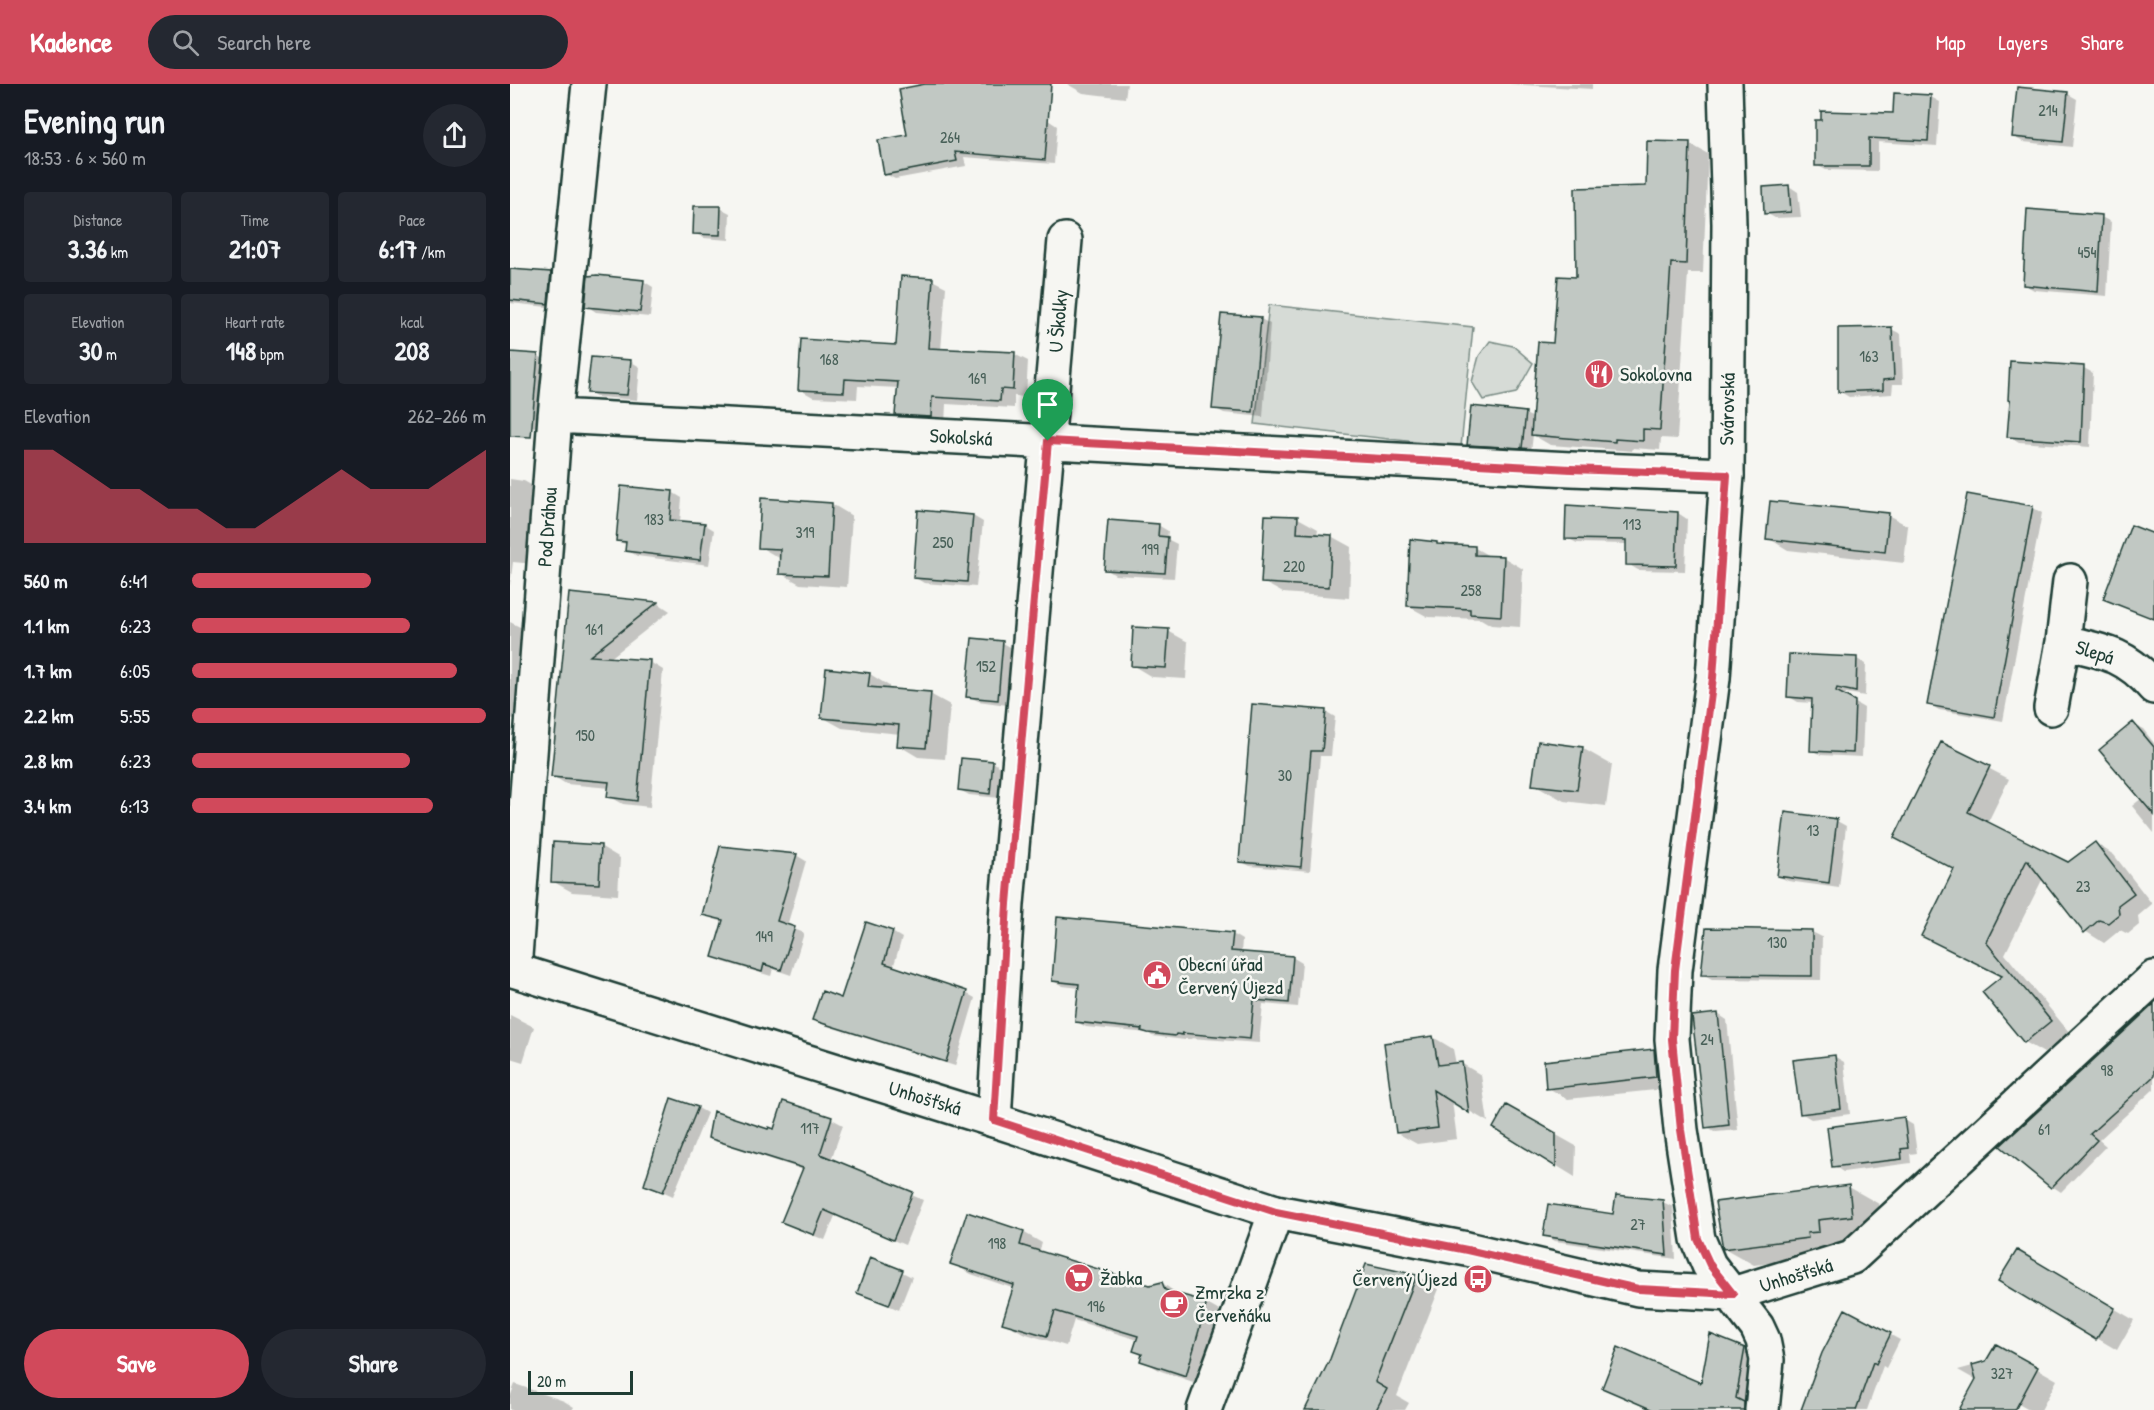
<!DOCTYPE html>
<html lang="en">
<head>
<meta charset="utf-8">
<style>
  :root { --surface:#171b24; --page:#242831; --text:#f1f3f6; --muted:#9ea1a6; --accent:#d1495b }
  body { margin:0; font-family:"Patrick Hand",sans-serif; background:var(--page); color:var(--text); height:100vh; display:flex; flex-direction:column; font-size:22px; white-space:nowrap }
  * { box-sizing:border-box; margin:0 }
  p { font-size:20px; color:var(--muted) }
  .icon { flex:none; width:33px; height:33px; fill:none; stroke:currentColor; stroke-width:2; stroke-linecap:round; stroke-linejoin:round }
  .map { position:relative; flex:1; overflow:hidden }
  .drawer { display:flex; flex-direction:column; background:var(--surface); width:510px }
  .drawer>* { flex:none }
  .scale { position:absolute; left:18px; bottom:15px; width:105px; box-sizing:border-box; padding-left:6px; border:3px solid #1f3d34; border-top:0; font-size:16px; line-height:21px; white-space:nowrap; color:#1f3d34; -webkit-text-stroke:4px #f6f6f2; paint-order:stroke }
  .pin { position:absolute; display:grid; place-items:center; width:51px; height:51px; color:#fff; margin:-62px -26px; border-radius:50% 50% 50% 0; rotate:-45deg; box-shadow:0 0 6px #0007 }
  .pin .icon { rotate:45deg }
  .round { display:grid; place-items:center; flex:none; width:63px; height:63px; border-radius:32px; background:var(--page) }
  .headline { display:flex; align-items:center; justify-content:space-between; height:102px; padding:0 24px }
  h1 { font-size:33px; font-weight:700; line-height:45px }
  .metrics { display:grid; grid-template-columns:repeat(3,1fr); gap:9px; height:102px; padding:6px 24px }
  .metrics div { display:grid; align-content:center; border-radius:6px; background:var(--page); text-align:center }
  .metrics b { font-size:26px; font-weight:700 }
  .metrics small { font-size:16px; font-weight:400 }
  .metrics p { font-size:16px }
  .chart { height:168px; padding:12px 24px }
  .chart p { display:flex; justify-content:space-between }
  .chart svg { width:100%; height:108px; margin-top:6px; fill:var(--accent); opacity:.7 }
  .button { display:flex; gap:12px; margin-top:auto; padding:12px 24px }
  .button a { flex:1; height:69px; border-radius:36px; background:var(--accent); color:#fff; font-size:24px; font-weight:700; line-height:69px; text-align:center }
  .button a+a { background:var(--page); color:var(--text) }
  ul { padding:0 24px; list-style:none; font-size:20px }
  li { display:grid; grid-template-columns:96px 72px 1fr; align-items:center; height:45px }
  li i { height:15px; border-radius:8px; background:var(--accent) }
  header { display:flex; align-items:center; gap:36px; box-sizing:border-box; height:84px; padding:0 30px; background:var(--accent); color:#fff }
  header strong { font-size:28px }
  nav { display:flex; gap:33px; margin-inline-start:auto; font-size:21px }
  .search { width:420px; height:54px; background:var(--page); display:flex; align-items:center; gap:15px; box-sizing:border-box; padding:0 21px; border-radius:33px; color:var(--muted); font-size:22px }
  main { display:flex; flex:1; min-height:0 }
  .map>svg:first-child { display:block }
  .green { fill:#d6dbd6; stroke:#7a8c85; stroke-width:1.5 }
  .shadow { fill:#0003 }
  .building { fill:#c1c8c3; stroke:#1f3d34; stroke-width:1.5 }
  .lines { fill:none; stroke-linecap:round; stroke-linejoin:round }
  .street-casing { stroke:#1f3d34; stroke-width:38 }
  .secondary-casing { stroke:#1f3d34; stroke-width:38 }
  .street { stroke:#f6f6f2; stroke-width:33 }
  .secondary { stroke:#f6f6f2; stroke-width:33 }
  .route-casing { stroke:#fff; stroke-width:12 }
  .route { stroke:#d1495b; stroke-width:8 }
  .labels { text-anchor:middle; stroke-width:5; stroke-linejoin:round; paint-order:stroke }
  .number-label { font-size:16px; fill:#486058 }
  .street-label { font-size:20px; fill:#1f3d34; stroke:#f6f6f2 }
  .poi-label { font-size:20px; fill:#1f3d34; stroke:#f6f6f2; text-anchor:start }
</style>
</head>
<body>
<header>
<strong>Kadence</strong>
<div class="search"><svg class="icon" aria-label="search" viewBox="0 0 24 24"><circle cx="10" cy="10" r="6"/><path d="M15 15l6 6"/></svg>Search here</div>
<nav><a>Map</a><a>Layers</a><a>Share</a></nav>
</header>
<main>
<section class="drawer">
<div class="headline"><div><h1>Evening run</h1><p>18:53 · 6 × 560 m</p></div><a class="round"><svg class="icon" aria-label="share" viewBox="0 0 24 24"><path d="M12 15V3M7 8l5-5 5 5M5 13v7h14v-7"/></svg></a></div>
<div class="metrics">
<div><p>Distance</p><b>3.36<small> km</small></b></div>
<div><p>Time</p><b>21:07</b></div>
<div><p>Pace</p><b>6:17<small> /km</small></b></div>
</div>
<div class="metrics">
<div><p>Elevation</p><b>30<small> m</small></b></div>
<div><p>Heart rate</p><b>148<small> bpm</small></b></div>
<div><p>kcal</p><b>208</b></div>
</div>
<div class="chart"><p><span>Elevation</span>262–266 m</p>
<svg viewBox="0 0 160 44" preserveAspectRatio="none"><path d="M0 44V6L10 6L20 14L30 22L40 22L50 30L60 30L70 38L80 38L90 30L100 22L110 14L120 22L130 22L140 22L150 14L160 6V44z"/></svg>
</div>
<ul>
<li><b>560 m</b>6:41<i style="width:61%"></i></li>
<li><b>1.1 km</b>6:23<i style="width:74%"></i></li>
<li><b>1.7 km</b>6:05<i style="width:90%"></i></li>
<li><b>2.2 km</b>5:55<i style="width:100%"></i></li>
<li><b>2.8 km</b>6:23<i style="width:74%"></i></li>
<li><b>3.4 km</b>6:13<i style="width:82%"></i></li>
</ul>
<div class="button"><a>Save</a><a>Share</a></div>
</section>
<div class="map">
<svg width="1644" height="1326" viewBox="0 0 1644 1326">
  <rect width="100%" height="100%" fill="#f6f6f2"/>
  <filter id="ink" filterUnits="userSpaceOnUse"><feTurbulence type="fractalNoise" baseFrequency=".0167" numOctaves="2"/><feDisplacementMap in="SourceGraphic" scale="12" xChannelSelector="R" yChannelSelector="G"/><feConvolveMatrix kernelMatrix="1 2 1 2 8 2 1 2 1" color-interpolation-filters="sRGB"/></filter>
  <g filter="url(#ink)">
    <!-- green -->
    <path class="green" d="M759,221L963,243L951,363L745,340Z
      M980,257L1003,262L1023,279L1006,309L973,316L962,298L969,272Z"/>
    <!-- shadow -->
    <path class="shadow" d="M423,0H435L538,36L547,42L544,80L454,73L456,82L385,95L375,90L399,53Z
      M557,0H617L615,14L573,9Z
      M999,0H1082V5Z
      M1558,10L1567,15L1562,63L1513,58L1504,53Z
      M1421,13L1430,18L1427,62L1368,58V87L1316,86L1306,81L1312,38L1384,30Z
      M1180,60L1198,70L1193,189H1178L1167,355L1151,354L1150,366L1123,364L1122,367L1040,361L1023,351L1021,368L968,365L958,360L1015,330L1024,334L1044,260L1067,195L1138,104Z
      M1279,102L1288,108L1291,133L1265,134L1256,129Z
      M210,124L220,129L219,156L194,154L184,149Z
      M1591,133L1601,138L1597,212L1524,206L1515,201Z
      M0,186L40,190L50,195L47,224L0,219Z
      M422,196L436,203L431,266L504,270L518,277L516,313L504,312V324L436,320L435,340L401,338L387,330L389,304L348,302L347,315L303,313L289,305L388,262Z
      M133,197L143,203L140,233L86,228L77,222Z
      M751,235L760,240L753,333L714,329L704,324Z
      M1381,245L1391,250L1393,300H1383L1382,310L1339,313L1329,307Z
      M0,270L27,271L37,277L30,343L0,342Z
      M120,277L130,283L127,316L88,313L79,308Z
      M1574,284L1583,289L1580,363L1509,358L1499,352Z
      M0,395L14,397L28,405L24,480L3,478L0,502Z
      M162,408L172,414L170,438L194,440L204,446L199,481L127,472L117,466L118,462L107,456Z
      M322,420L342,432L337,503L290,500L270,489L271,475L250,463Z
      M1522,423L1532,429L1493,637L1429,626L1419,620Z
      M409,428L463,432L473,438L466,503L414,499L404,493Z
      M1168,429L1177,435L1175,487L1128,486L1118,480V460L1067,459L1057,454Z
      M1378,431L1398,442L1394,479L1278,466L1258,454Z
      M788,434L808,445L807,451L821,452L841,463L839,514L773,509L753,498Z
      M648,441L658,447L657,455L667,460L664,494L605,491L596,485Z
      M1644,452V535L1595,515Z
      M926,459L931,462L965,464L981,473H993L1013,485L1010,543L981,541L971,535L918,533L898,522Z
      M60,510L148,519L160,527L99,575L140,578L153,586L140,723L113,720L99,712L100,704L56,700L43,692Z
      M0,538L12,544L4,635L0,634Z
      M658,547L678,558L676,595L642,593L622,581Z
      M493,559L502,564L497,621L468,617L458,612Z
      M1347,575L1356,580L1355,612L1336,609L1335,613L1354,624L1352,673L1311,671L1301,666L1303,619L1288,618L1278,612Z
      M360,590L379,602V606L420,610L440,621L435,675L408,673L388,661L390,650L332,644L312,633Z
      M815,627L825,633L821,672H810L800,787L740,782L730,777Z
      M1623,640L1633,645L1644,659V749L1622,722L1632,714Z
      M1432,660L1499,695L1477,740L1558,780L1585,759L1604,771L1642,820L1628,832L1629,841L1618,850L1610,846L1594,859L1575,847L1533,794L1495,870L1559,948L1534,969L1515,958L1494,893L1433,862L1446,785L1386,754Z
      M1072,664L1102,681L1096,722L1054,717L1024,700Z
      M483,678L492,684L490,714L459,711L450,706Z
      M1327,737L1336,742L1329,804L1278,797L1268,792Z
      M90,762L110,774L108,811L62,808L42,797Z
      M286,771L296,777L277,842L294,849L281,891L263,885L261,892L213,878L204,872L214,838L203,835L193,830Z
      M382,848L392,854L383,884L456,909L465,914L445,982L314,941L304,936L331,915Z
      M1302,848L1312,853L1311,896L1202,895L1192,890Z
      M722,850L732,856L731,869L782,873L792,879L788,923L753,920L749,959L681,954L682,955H675V956L642,952L638,949L576,943L567,938L570,904L553,902L543,897Z
      M1644,922V1005L1589,1056L1596,1062L1551,1108L1542,1102Z
      M1208,930L1217,936L1228,1046L1206,1048L1197,1043Z
      M0,931L24,943L13,978L0,974Z
      M923,953L943,965L946,980L951,979L971,991L978,1038L942,1017L947,1055L907,1060L887,1049Z
      M1144,967L1164,978L1165,1004L1058,1015L1038,1004Z
      M1324,972L1334,978L1340,1030L1301,1035L1291,1029Z
      M162,1016L188,1024L197,1029L163,1112L136,1100Z
      M274,1019L322,1035L333,1041L321,1076L413,1116L395,1161L325,1132L315,1156L284,1144L273,1137L294,1086L211,1059L199,1053L265,1047Z
      M997,1023L1066,1062L1065,1093L985,1044Z
      M1393,1035L1403,1041L1407,1069L1400,1070L1401,1079L1333,1088L1324,1082Z
      M1339,1103L1369,1120L1371,1148L1337,1153L1338,1165L1327,1171L1244,1181L1214,1164Z
      M1108,1112L1153,1118L1163,1123L1166,1175L1045,1157L1035,1151L1104,1132Z
      M513,1148L532,1159L529,1169L640,1203L652,1199L671,1212L697,1220L715,1230L695,1302L651,1287L632,1276L633,1272L624,1267L628,1256L564,1236L556,1262L513,1249L494,1238L505,1205L461,1190L442,1179Z
      M1508,1168L1624,1236L1607,1266L1490,1197Z
      M857,1182L907,1192L929,1205L887,1312L899,1319L895,1326H796L821,1275Z
      M392,1188L402,1193L389,1226L349,1208Z
      M1336,1227L1390,1256L1376,1284L1373,1282L1357,1326H1293Z
      M1487,1262L1547,1296L1531,1326H1519L1448,1286L1477,1278Z
      M1234,1265L1247,1273L1238,1326H1142L1094,1303L1192,1301Z
      M5,1300L54,1317L64,1323L62,1326H0V1313Z"/>
    <!-- building -->
    <path class="building" d="M415,0H541L535,76L445,68L447,77L374,91L368,56L397,51L389,5Z
      M1507,3L1558,8L1553,58L1502,53Z
      M1384,9L1421,11L1418,57L1359,54V82H1305V36H1311V27L1383,29Z
      M1137,57L1180,58L1176,180L1161,179L1150,346L1133,345V357L1105,355V358L1021,351L1028,258L1043,259L1048,192L1066,193L1065,104L1136,102Z
      M1279,101L1281,128L1254,130L1253,103Z
      M184,122H211L210,151L183,150Z
      M1517,125L1592,131L1588,208L1513,201Z
      M0,185L41,188L38,220L0,216Z
      M87,191L134,196L130,228L75,223L78,192Z
      M391,192L423,194L418,264L505,268L503,306L491,305L490,317L422,313L421,333L385,331L388,298L335,295L334,308L288,306L291,255L386,261Z
      M711,230L751,233L743,328L702,325Z
      M1382,243L1384,295L1373,296V306L1328,308V244Z
      M0,268L28,270L21,353L0,352Z
      M81,273L121,276L117,311L77,309Z
      M1500,277L1574,282L1571,358L1497,353L1500,317L1498,316Z
      M961,322L1016,328L1012,364L957,361Z
      M111,402L163,407L160,436L195,439L190,476L115,467L116,458L106,457Z
      M1457,410L1523,422L1484,633L1417,621Z
      M251,414L322,419L318,492L269,490L270,465L248,464Z
      M1260,417L1379,429L1375,468L1256,455Z
      M1056,421L1168,428L1166,482L1116,481V456L1055,455Z
      M408,426L463,431L457,498L403,494Z
      M755,431L788,432L787,449L822,451L819,503L751,499Z
      M598,436L649,440L648,452L658,453L655,489L594,486Z
      M1621,441L1644,450V535L1593,515Z
      M900,455L927,458V460L965,462V471L994,472L991,532L960,530V525L897,522Z
      M59,509L148,518L80,572L140,576L127,717L97,713L99,698L41,693Z
      M623,543L659,545L656,584L621,582Z
      M462,554L493,557L488,616L456,613Z
      M1279,570L1347,573L1346,608L1327,604L1326,607L1345,617L1343,669L1300,667L1302,615L1277,613Z
      M316,584L360,589L358,603L421,608L416,664L387,662L389,641L311,634Z
      M742,620L816,626L812,667H801L791,783L729,778Z
      M1623,638L1644,663V731L1589,666Z
      M1028,657L1073,663L1067,706L1022,701Z
      M1431,658L1480,682L1458,728L1558,778L1585,758L1624,809L1608,821L1609,830L1598,839L1589,836L1574,849L1517,776L1476,858L1541,937L1514,959L1472,908L1492,892L1411,852L1444,785L1384,754Z
      M451,674L483,677L480,710L448,706Z
      M1275,728L1327,735L1319,799L1267,792Z
      M43,758L91,761L89,800L41,798Z
      M210,762L287,770L267,837L285,843L271,886L254,880L252,888L202,873L213,836L192,831Z
      M547,833L723,849L721,867L783,872L779,919L744,916L740,955L672,949L673,951L666,950L665,952L638,949L631,947L632,945L565,938L569,900L542,897Z
      M356,838L383,847L374,879L457,907L436,978L302,936L312,907L331,914Z
      M1196,844L1302,846V892L1191,891Z
      M1644,920V992L1580,1050L1587,1056L1541,1104L1490,1062Z
      M1208,929L1219,1041L1195,1044L1182,932Z
      M923,952L928,981L952,978L959,1029L923,1006L928,1044L886,1049L874,959Z
      M1144,965L1146,993L1036,1005L1034,977Z
      M1325,971L1331,1025L1290,1030L1283,976Z
      M161,1014L188,1023L153,1108L134,1101Z
      M273,1017L322,1033L310,1070L403,1108L383,1156L314,1126L304,1151L271,1138L293,1084L198,1054L203,1027L258,1045L259,1043L264,1045Z
      M996,1021L1046,1049V1083L983,1044Z
      M1394,1033L1398,1064L1391,1065L1392,1075L1322,1083L1317,1043Z
      M1339,1101L1342,1132L1308,1136L1309,1148L1297,1149L1298,1154L1213,1165L1205,1118Z
      M1106,1111L1153,1116L1157,1171L1033,1152L1038,1120L1103,1130Z
      M457,1128L514,1147L510,1161L640,1201L652,1198L655,1206L697,1218L676,1292L630,1277L632,1270L623,1267L628,1252L545,1227L537,1252L492,1239L504,1201L440,1180Z
      M1507,1166L1605,1224L1586,1256L1488,1197Z
      M360,1173L393,1186L379,1221L347,1209Z
      M856,1180L907,1191L865,1298L877,1305L866,1326H795L820,1275Z
      M1335,1225L1381,1249L1366,1280L1363,1278L1346,1326H1291L1312,1269Z
      M1200,1250L1235,1264L1226,1314L1234,1318V1326H1143L1092,1304L1108,1263L1191,1299Z
      M1486,1260L1528,1283L1505,1326H1449L1466,1295L1462,1281L1476,1277Z"/>
    <g class="lines">
      <!-- street casing -->
      <g class="street-casing">
        <path id="street" d="M45,332L1061,385L1217,391
          M1553,558C1593,567 1616,570 1644,603
          M1541,624L1553,558L1560,497
          M4,886L45,332L79,0
          M484,1036L497,820L555,156
          M694,1326L766,1128"/>
      </g>
      <!-- secondary casing -->
      <g class="secondary-casing">
        <path id="secondary" d="M1215,0L1219,140L1217,391L1203,594L1165,886L1162,955L1171,1046L1188,1155L1199,1181L1247,1243L1253,1256L1257,1276L1252,1326
          M0,885L484,1036L766,1128L957,1165L1128,1205L1223,1210L1342,1173L1644,894"/>
      </g>
      <!-- street -->
      <use href="#street" class="street"/>
      <!-- secondary -->
      <use href="#secondary" class="secondary"/>
    </g>
  </g>
  <g class="lines" filter="url(#ink)">
    <!-- route casing -->
    <g class="route-casing">
      <path id="route" d="M538,357L1061,385L1217,391L1203,594L1165,886L1162,955L1171,1046L1188,1155L1200,1181L1223,1210L1128,1205L957,1166L766,1128L484,1036L497,820Z"/>
    </g>
    <!-- route -->
    <use href="#route" class="route"/>
  </g>
  <!-- icons -->
  <defs>
    <g id="restaurant-disc" transform="scale(1.5)"><circle r="9.5" fill="#d1495b" stroke="#f6f6f2"/><path d="M-5-6h1v4h1v-4h1v4h1v-4h1v5L-1.5 .5V6h-2V.5L-5-1ZM5-6V6H3V1.5H1.5Q1.5-4 5-6Z" fill="#fff"/></g>
    <g id="civic-disc" transform="scale(1.5)"><circle r="9.5" fill="#d1495b" stroke="#f6f6f2"/><path d="M-.6-6.5H3V-4.5H.6V-3L4-1V1h2V6H-6V1h2V-1L-.6-3ZM-1.2 2.5V6h2.4V2.5Z" fill="#fff"/></g>
    <g id="supermarket-disc" transform="scale(1.5)"><circle r="9.5" fill="#d1495b" stroke="#f6f6f2"/><path d="M-6-5.5h2.5l.6 2H6L4.5 2H-2.5L-4.4-4H-6ZM-1.5 3.2a1.3 1.3 0 1 0 .1 0ZM3 3.2a1.3 1.3 0 1 0 .1 0Z" fill="#fff"/></g>
    <g id="bus-disc" transform="scale(1.5)"><circle r="9.5" fill="#d1495b" stroke="#f6f6f2"/><path d="M-5-6H5V4H4V6H2V4H-2V6H-4V4H-5ZM-3.5-4V0h7V-4ZM-3.5 1.2v1.5H-2V1.2ZM2 1.2v1.5H3.5V1.2Z" fill="#fff"/></g>
    <g id="cafe-disc" transform="scale(1.5)"><circle r="9.5" fill="#d1495b" stroke="#f6f6f2"/><path d="M-5.5-4.5H6V0H3Q3 3.5 0 3.5H-2.5Q-5.5 3.5-5.5 0ZM3-3.2v2h1.7v-2ZM-6 4.5H4V6H-6Z" fill="#fff"/></g>
  </defs>
  <g fill-rule="evenodd">
    <use href="#restaurant-disc" x="1089" y="290"/>
    <use href="#civic-disc" x="647" y="891"/>
    <use href="#supermarket-disc" x="569" y="1194"/>
    <use href="#bus-disc" x="968" y="1195"/>
    <use href="#cafe-disc" x="664" y="1220"/>
  </g>
  <g class="labels">
    <!-- number labels -->
    <g class="number-label">
      <text x="1538" y="32">214</text>
      <text x="440" y="59">264</text>
      <text x="1577" y="174">454</text>
      <text x="1359" y="278">163</text>
      <text x="319" y="281">168</text>
      <text x="467" y="300">169</text>
      <text x="144" y="441">183</text>
      <text x="1122" y="446">113</text>
      <text x="295" y="454">319</text>
      <text x="433" y="464">250</text>
      <text x="640" y="471">199</text>
      <text x="784" y="488">220</text>
      <text x="961" y="512">258</text>
      <text x="84" y="551">161</text>
      <text x="476" y="588">152</text>
      <text x="75" y="657">150</text>
      <text x="775" y="697">30</text>
      <text x="1303" y="752">13</text>
      <text x="1573" y="808">23</text>
      <text x="254" y="858">149</text>
      <text x="1267" y="864">130</text>
      <text x="1197" y="961">24</text>
      <text x="1597" y="992">98</text>
      <text x="300" y="1050">117</text>
      <text x="1534" y="1051">61</text>
      <text x="1128" y="1146">27</text>
      <text x="487" y="1165">198</text>
      <text x="586" y="1228">196</text>
      <text x="1492" y="1295">327</text>
    </g>
    <!-- street labels -->
    <g class="street-label">
      <text transform="translate(548 237) rotate(-85)" y="7">U Školky</text>
      <text transform="translate(1217 325) rotate(-89)" y="7">Svárovská</text>
      <text transform="translate(451 353) rotate(3)" y="7">Sokolská</text>
      <text transform="translate(37 443) rotate(-86)" y="7">Pod Dráhou</text>
      <text transform="translate(1585 568) rotate(18)" y="7">Slepá</text>
      <text transform="translate(415 1014) rotate(17)" y="7">Unhošťská</text>
      <text transform="translate(1286 1191) rotate(-17)" y="7">Unhošťská</text>
    </g>
    <!-- poi labels -->
    <g class="poi-label">
      <text x="1110" y="297">Sokolovna</text>
      <text x="668" y="887">Obecní úřad<tspan x="668" dy="23">Červený Újezd</tspan></text>
      <text x="590" y="1201">Žabka</text>
      <text x="947" y="1202" text-anchor="end">Červený Újezd</text>
      <text x="685" y="1215">Zmrzka z<tspan x="685" dy="23">Červeňáku</tspan></text>
    </g>
  </g>
</svg>
<div class="scale">20 m</div>
<div class="pin" style="left:538px;top:357px;background:#1e9e55"><svg class="icon" aria-label="arrive" viewBox="0 0 24 24"><path d="M6 21V4h12l-3 4 3 4H6"/></svg></div>
</div>
</main>
</body>
</html>
